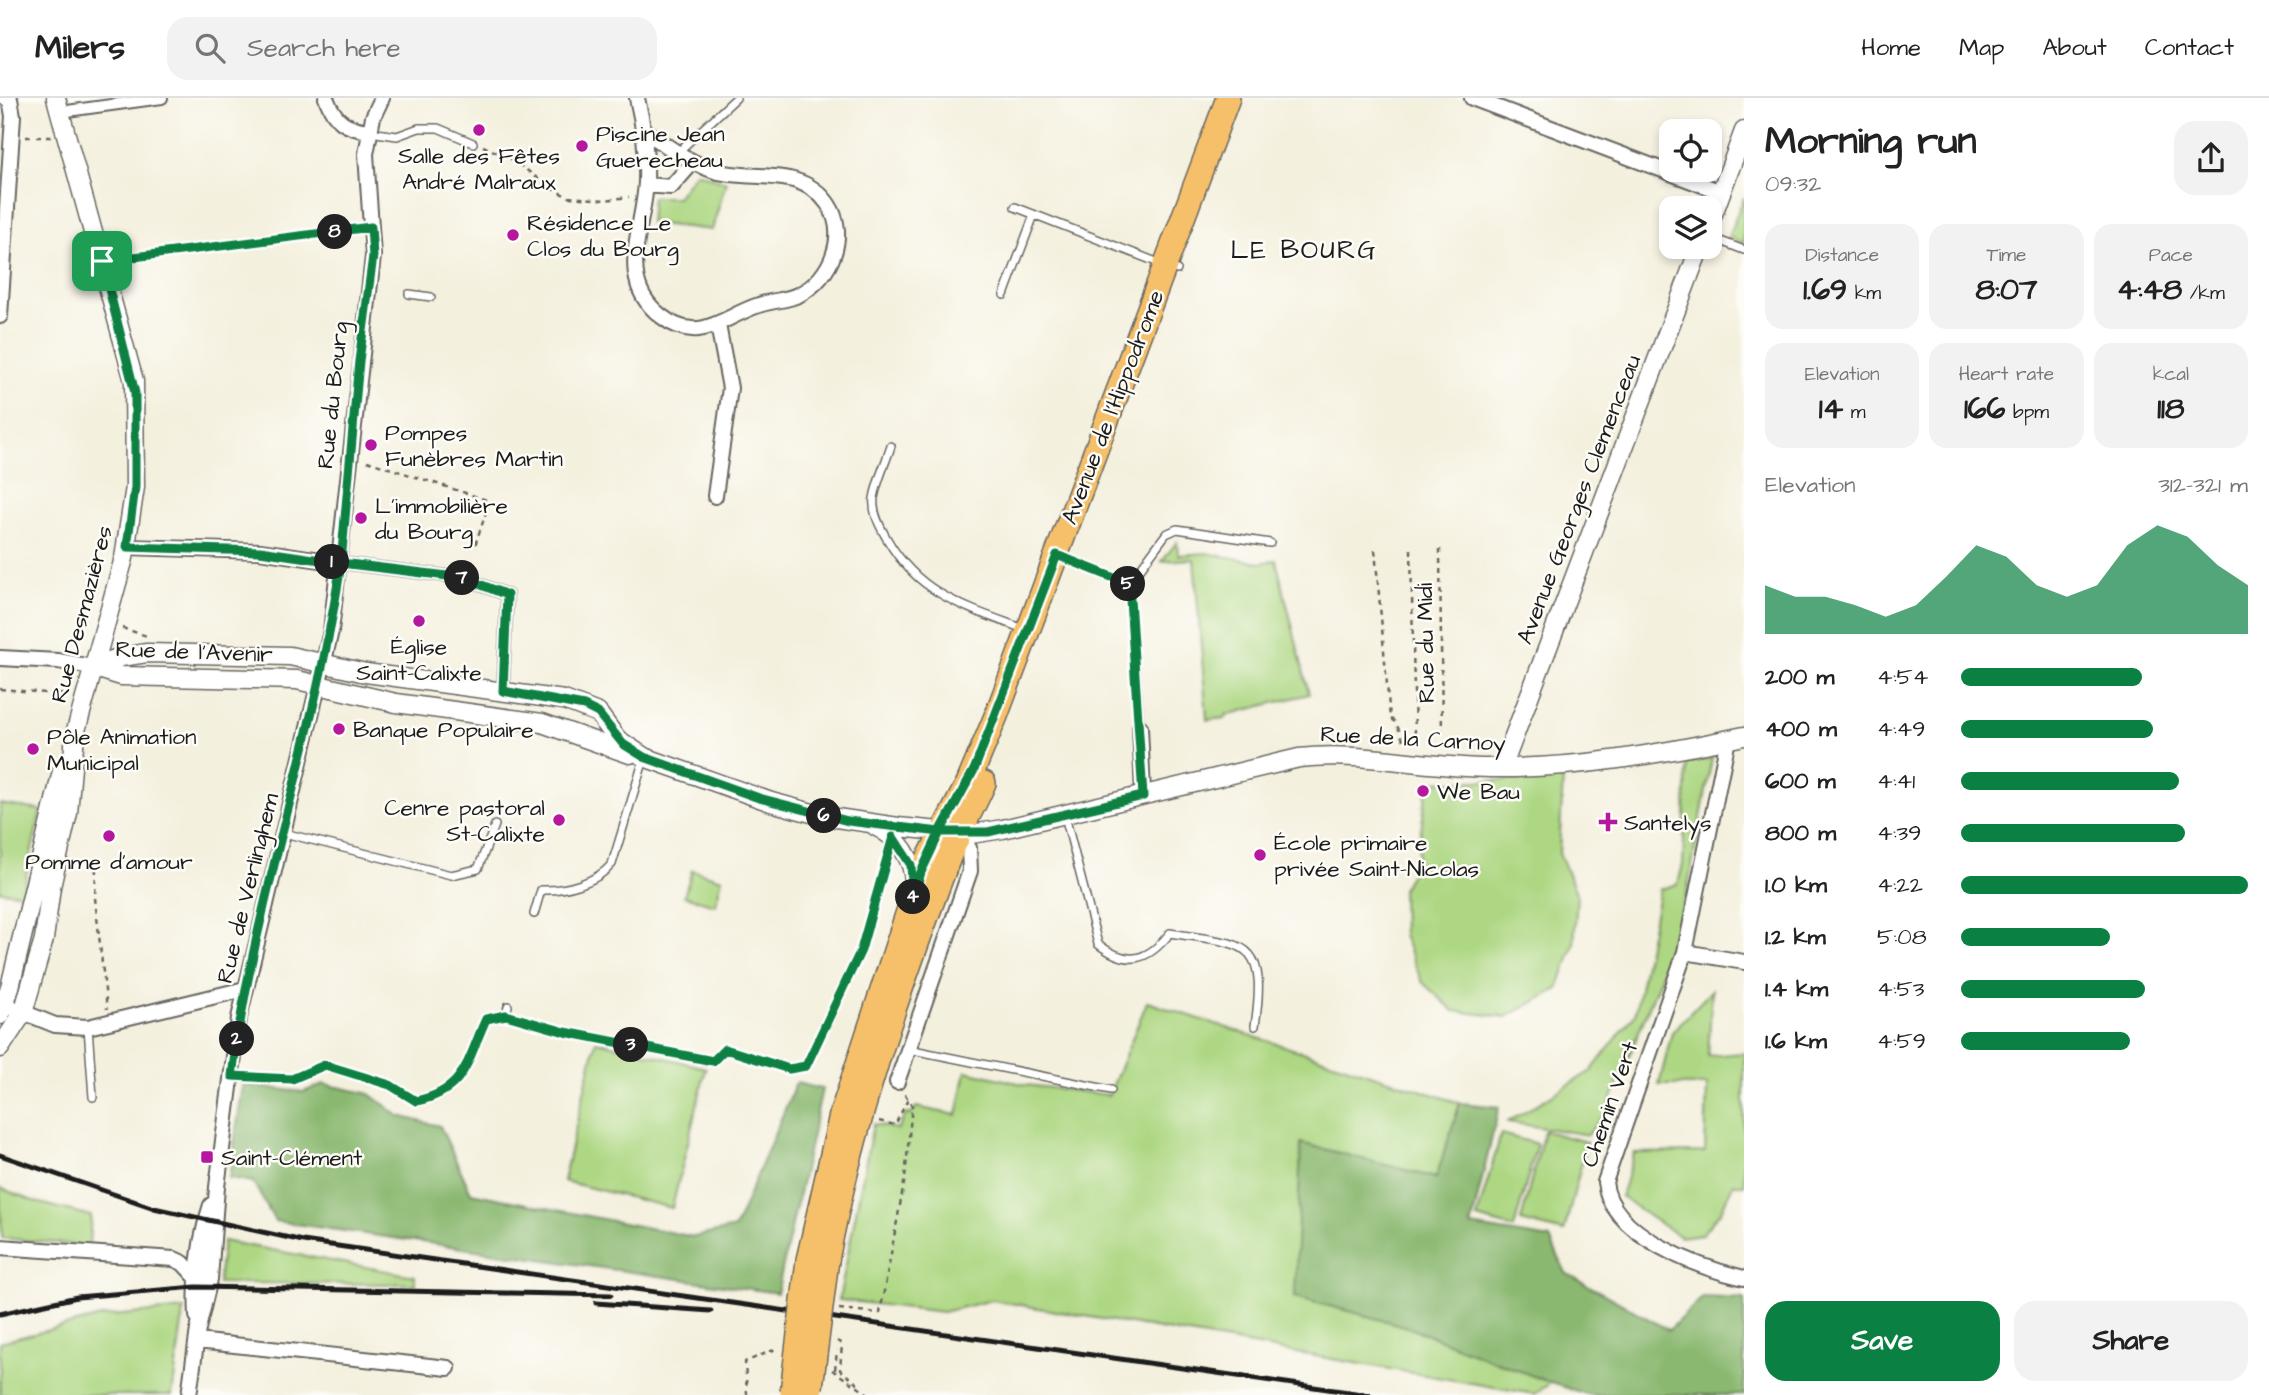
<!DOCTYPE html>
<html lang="en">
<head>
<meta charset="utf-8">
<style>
  :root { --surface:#fff; --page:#f2f2f2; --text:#222; --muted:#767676; --line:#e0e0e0; --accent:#0b8043 }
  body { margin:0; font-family:"Architects Daughter",sans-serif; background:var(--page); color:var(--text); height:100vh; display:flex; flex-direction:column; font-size:26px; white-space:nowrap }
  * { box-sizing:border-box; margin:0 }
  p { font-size:23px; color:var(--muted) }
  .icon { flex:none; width:38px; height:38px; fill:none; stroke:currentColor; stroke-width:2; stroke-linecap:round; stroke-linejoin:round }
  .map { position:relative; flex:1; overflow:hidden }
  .side { display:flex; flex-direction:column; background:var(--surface); width:525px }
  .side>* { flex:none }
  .fabs { position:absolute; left:1659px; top:21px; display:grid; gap:14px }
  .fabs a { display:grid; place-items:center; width:63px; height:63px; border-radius:14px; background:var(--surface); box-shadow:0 4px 10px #0003; font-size:35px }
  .pin { position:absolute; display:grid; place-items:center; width:60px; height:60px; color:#fff; margin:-30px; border-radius:14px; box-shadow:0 4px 10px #0006 }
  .km { position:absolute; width:35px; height:35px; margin:-18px; border-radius:50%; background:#222; color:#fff; font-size:19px; line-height:35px; text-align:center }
  .round { display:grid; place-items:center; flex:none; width:74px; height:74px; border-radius:21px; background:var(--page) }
  .headline { display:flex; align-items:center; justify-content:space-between; height:119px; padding:0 21px }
  h1 { font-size:38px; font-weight:700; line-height:52px }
  .metrics { display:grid; grid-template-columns:repeat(3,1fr); gap:10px; height:119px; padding:7px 21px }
  .metrics div { display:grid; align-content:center; border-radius:18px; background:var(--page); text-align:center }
  .metrics b { font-size:30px; font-weight:700 }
  .metrics small { font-size:19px; font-weight:400 }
  .metrics p { font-size:19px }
  .chart { height:196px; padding:14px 21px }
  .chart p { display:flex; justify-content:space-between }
  .chart svg { width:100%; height:126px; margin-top:7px; fill:var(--accent); opacity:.7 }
  .primary-button { display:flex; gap:14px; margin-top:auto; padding:14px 21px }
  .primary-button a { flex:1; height:80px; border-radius:21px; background:var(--accent); color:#fff; font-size:28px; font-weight:700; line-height:80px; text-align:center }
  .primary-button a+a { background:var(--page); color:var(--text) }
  ul { padding:0 21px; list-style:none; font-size:23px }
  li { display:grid; grid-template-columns:112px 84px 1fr; align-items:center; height:52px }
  li i { height:18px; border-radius:9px; background:var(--accent) }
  header { display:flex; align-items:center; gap:42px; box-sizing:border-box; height:98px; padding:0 35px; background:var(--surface); border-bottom:2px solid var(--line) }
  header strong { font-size:33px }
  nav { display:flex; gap:38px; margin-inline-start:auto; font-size:24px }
  .search { width:490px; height:63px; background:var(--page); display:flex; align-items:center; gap:18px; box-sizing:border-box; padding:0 24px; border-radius:21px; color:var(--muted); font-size:26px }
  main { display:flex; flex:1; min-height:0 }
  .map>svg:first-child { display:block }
  .green { fill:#add782; stroke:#647a4f; stroke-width:2 }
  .forest { fill:#8ab870; stroke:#536a46; stroke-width:2 }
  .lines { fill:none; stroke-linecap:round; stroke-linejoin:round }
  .service-casing { stroke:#686660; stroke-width:10 }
  .pedestrian-casing { stroke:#686660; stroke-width:14 }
  .minor-casing { stroke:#686660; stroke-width:18 }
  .tertiary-casing { stroke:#686660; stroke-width:21 }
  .primary-casing { stroke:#686660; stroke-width:26 }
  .path { stroke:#686660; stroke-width:2.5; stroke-dasharray:5 5; stroke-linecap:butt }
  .service { stroke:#fff; stroke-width:7 }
  .pedestrian { stroke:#fff; stroke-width:10 }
  .minor { stroke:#fff; stroke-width:14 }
  .tertiary { stroke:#fff; stroke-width:18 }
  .primary { stroke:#f6c06b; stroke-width:23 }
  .rail { stroke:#1c1c1c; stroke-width:5 }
  .primary-bridge-casing { stroke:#686660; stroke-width:26; stroke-linecap:butt }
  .primary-bridge { stroke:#f6c06b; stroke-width:23 }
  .route-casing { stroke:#fff; stroke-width:14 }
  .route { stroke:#0b8043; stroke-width:9 }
  .poi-dot { fill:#b5179e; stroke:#fdfcf7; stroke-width:2.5 }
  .labels { text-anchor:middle; stroke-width:5; stroke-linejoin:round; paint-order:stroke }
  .poi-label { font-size:23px; fill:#1c1c1c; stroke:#fdfcf7; text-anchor:start }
  .street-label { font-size:23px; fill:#1c1c1c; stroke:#fdfcf7 }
  .quarter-label { font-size:26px; letter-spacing:2px; fill:#1c1c1c; stroke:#fdfcf7 }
</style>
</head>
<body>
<header>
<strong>Milers</strong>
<div class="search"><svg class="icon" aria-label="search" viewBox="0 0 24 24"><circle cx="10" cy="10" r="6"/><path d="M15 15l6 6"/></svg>Search here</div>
<nav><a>Home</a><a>Map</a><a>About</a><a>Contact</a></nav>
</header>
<main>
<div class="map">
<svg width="1744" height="1297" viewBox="0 0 1744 1297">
  <rect width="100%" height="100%" fill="#fdfcf7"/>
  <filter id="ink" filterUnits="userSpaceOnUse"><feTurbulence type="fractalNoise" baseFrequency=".0143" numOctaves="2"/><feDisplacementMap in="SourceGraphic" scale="14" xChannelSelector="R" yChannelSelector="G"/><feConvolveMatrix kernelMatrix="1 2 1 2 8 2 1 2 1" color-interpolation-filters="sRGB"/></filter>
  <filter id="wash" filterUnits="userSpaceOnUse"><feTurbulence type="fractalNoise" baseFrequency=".00686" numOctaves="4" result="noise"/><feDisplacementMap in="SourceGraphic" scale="28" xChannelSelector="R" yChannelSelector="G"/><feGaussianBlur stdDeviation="1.57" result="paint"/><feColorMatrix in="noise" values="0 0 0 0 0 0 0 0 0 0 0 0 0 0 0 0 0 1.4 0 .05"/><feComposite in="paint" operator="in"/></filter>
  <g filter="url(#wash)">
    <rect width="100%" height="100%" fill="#f4f0de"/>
    <!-- green -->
    <path class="green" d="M696,74L726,84L712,132L650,125L652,99H677Z
      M1744,99V145L1728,139Z
      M1177,444L1178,457L1206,455L1261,465L1276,462L1309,596L1226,617V620L1207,622L1194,461L1162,463Z
      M1712,660L1687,794L1659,884L1606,1015L1588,1037L1508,1024L1591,973L1635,916L1660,791L1678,786L1683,766L1687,665Z
      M1563,681L1559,755L1577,797L1574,846L1558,891L1506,919L1454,913L1422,884L1403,837L1402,791L1416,767L1428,684Z
      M0,706L41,712L22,796L0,793Z
      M692,772L722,781L715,807L684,798Z
      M1712,892L1708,958L1744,955V1086H1733L1721,1113L1702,1136L1680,1139L1621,1099L1634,1055L1705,1054L1707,987H1659L1672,934Z
      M1147,904L1460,1005L1436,1080L1295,1199L1405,1228L1551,1285L1534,1296L992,1202L943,1214L839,1202L873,1026L898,1031L906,1016L911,1017L916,1009L957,1017L966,973L1027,987L1109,997Z
      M596,943L706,970L672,1110L563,1083Z
      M1544,1033L1587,1044L1564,1134L1521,1123Z
      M1501,1036L1537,1046L1514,1130L1477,1120Z
      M0,1090L36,1104L91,1118L89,1148L2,1140Z
      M223,1143L415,1178V1186L218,1185Z
      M184,1211L172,1297H0V1244L101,1219Z"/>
    <!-- forest -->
    <path class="forest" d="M796,985L822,991L777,1195L275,1123L253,1084L229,1080L243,987L303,994L324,986L370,996L399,1018L440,1028L471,1095L694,1139L735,1130Z
      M1460,1005L1499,1009L1471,1128L1550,1141L1566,1175L1669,1232L1703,1199L1744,1201V1297H1590L1551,1285L1405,1228L1295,1199L1301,1045L1436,1080Z"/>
  </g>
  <g filter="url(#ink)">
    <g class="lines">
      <!-- service casing -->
      <g class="service-casing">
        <path id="service" d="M370,34L397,38L419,30H438L473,45
          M678,54L736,0
          M1015,109L1177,172
          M1710,139L1744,152
          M409,196L431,199
          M1004,197L1034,117
          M891,348C886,364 877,383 874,400C872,414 880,429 887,441C919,497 967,510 1024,531
          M1061,458L1129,486
          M1140,629L1129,486L1166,436L1177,431L1270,445
          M1065,718L1098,846C1128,869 1148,863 1170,835C1245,847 1268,839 1255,928
          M284,735L451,777L478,771L495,727
          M534,816L541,792C565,793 596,785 612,766L644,661
          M506,917L565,934L713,963L725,951L789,971L806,968L861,852L892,740
          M88,929L93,999
          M908,951L1111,992
          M232,978L291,981L325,967L390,987L416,1003C466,993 468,962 486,921L506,917L508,908"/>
      </g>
      <!-- pedestrian casing -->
      <g class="pedestrian-casing">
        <path id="pedestrian" d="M60,14L162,0
          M341,465L464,480L507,497L503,593"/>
      </g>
      <!-- minor casing -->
      <g class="minor-casing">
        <path id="minor" d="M326,0C335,23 345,30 369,33
          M637,0C644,29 647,54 646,84C644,130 615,183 661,218C699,248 722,219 759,207C772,202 787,203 800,196C831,180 849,137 828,106C801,67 753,84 715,73C689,65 668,48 646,34
          M1472,0L1721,94
          M646,87L671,89L693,64
          M0,218L13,18L10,1L5,0
          M715,398L730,290L718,227
          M127,449L260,453L341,465
          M0,560L58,563L92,569
          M1140,629L1143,697
          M1728,641L1685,854L1605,1084C1610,1137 1699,1170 1744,1180
          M1685,854L1744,864
          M13,910L55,927L88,929L245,891
          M897,984L970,773L969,750L960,735
          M0,1149L174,1161L183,1165L197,1180
          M197,1218C195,1181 199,1142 211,1107
          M197,1243L448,1270
          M189,1297L198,1231L210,1181L217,1089L239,920L331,533L373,158L366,56L373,19L382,0"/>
      </g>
      <!-- tertiary casing -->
      <g class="tertiary-casing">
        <path id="tertiary" d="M1710,124L1744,33
          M92,569L121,559L147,555L290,558L366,575L564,602L598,615L617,641L644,659L771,704L823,718L898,729L971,736L1003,731L1299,660C1362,653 1427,670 1490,670C1576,671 1660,656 1744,638
          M92,569L121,578L297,582L396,605L542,625L630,656
          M1502,670L1700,149
          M875,728C899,739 915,762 914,789
          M0,917L10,889L63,669
          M0,950L23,915L44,841L51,789L68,715L75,636L124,460L135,389L134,283L56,0"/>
      </g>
      <!-- primary casing -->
      <g class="primary-casing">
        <path id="primary" d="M808,1162L841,1017L921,774L968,685L996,618L1228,0
          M827,1162C853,1024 898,893 948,762C958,735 973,711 984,685"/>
      </g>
      <!-- path -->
      <path class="path" d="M26,39H51
        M483,48L513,62L552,91L569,99L605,102L629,99
        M119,161L355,131
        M367,363L490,403L474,450
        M1411,451L1415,640
        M1440,451L1442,639
        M1375,452L1390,620L1396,625L1405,646
        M122,530L147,538
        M0,591L69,597
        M96,770L95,800L107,911
        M879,1023L895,1027L908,1001
        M839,1211L880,1215L905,1080L912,1007L904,995
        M837,1243L842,1246L840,1272L857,1285V1289
        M832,1272L870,1297
        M835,1272L837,1252
        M747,1297L745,1264L776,1251"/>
      <!-- service -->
      <use href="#service" class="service"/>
      <!-- pedestrian -->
      <use href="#pedestrian" class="pedestrian"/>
      <!-- minor -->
      <use href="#minor" class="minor"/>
      <!-- tertiary -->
      <use href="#tertiary" class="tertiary"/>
      <!-- primary -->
      <use href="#primary" class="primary"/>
      <!-- rail -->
      <path class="rail" d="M0,1057L154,1110L303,1143L1369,1297
        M596,1205L711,1213
        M0,1216L77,1199L196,1189L611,1197"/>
      <!-- primary-bridge casing -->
      <g class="primary-bridge-casing">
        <path id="primary-bridge" d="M811,1289L827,1162
          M792,1294L808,1162"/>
      </g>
      <!-- primary-bridge -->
      <use href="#primary-bridge" class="primary-bridge"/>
    </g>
  </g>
  <g class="lines" filter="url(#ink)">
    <!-- route casing -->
    <g class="route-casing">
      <path id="route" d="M102,163L135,295V389L127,449L260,453L341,465C316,638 254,804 232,978L292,981L325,967L390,987L416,1003C466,993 467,962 486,921L506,917L565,934L713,963L725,951L789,971L806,968L861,852L893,739L911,767L913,802L921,774L940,734H988L1143,698L1129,486L1057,457L974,672L940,734L848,723L759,700L644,659L623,646L598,615L584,608L503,593L507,497L464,480L341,465L359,263L373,158L371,129L102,163"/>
    </g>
    <!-- route -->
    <use href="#route" class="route"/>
  </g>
  <!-- markers -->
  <g class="poi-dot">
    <circle cx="479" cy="32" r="7"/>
    <circle cx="582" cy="48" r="7"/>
    <circle cx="513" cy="137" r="7"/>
    <circle cx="371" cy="347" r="7"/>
    <circle cx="361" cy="420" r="7"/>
    <circle cx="419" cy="523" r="7"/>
    <circle cx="339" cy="631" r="7"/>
    <circle cx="33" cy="651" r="7"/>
    <circle cx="1423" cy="693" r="7"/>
    <circle cx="559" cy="722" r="7"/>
    <path d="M1604.5 713.5h7v7h7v7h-7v7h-7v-7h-7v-7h7z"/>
    <circle cx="109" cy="738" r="7"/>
    <circle cx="1260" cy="757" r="7"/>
    <rect x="200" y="1052" width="14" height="14" rx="3.5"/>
  </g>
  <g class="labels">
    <!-- poi labels -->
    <g class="poi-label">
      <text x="596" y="43">Piscine Jean<tspan x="596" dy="26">Guerecheau</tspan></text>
      <text x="479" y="65" text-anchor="middle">Salle des Fêtes<tspan x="479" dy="26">André Malraux</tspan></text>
      <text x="527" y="132">Résidence Le<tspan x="527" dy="26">Clos du Bourg</tspan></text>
      <text x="385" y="342">Pompes<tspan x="385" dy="26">Funèbres Martin</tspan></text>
      <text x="375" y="415">L'immobilière<tspan x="375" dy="26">du Bourg</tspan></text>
      <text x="419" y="556" text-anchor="middle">Église<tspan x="419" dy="26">Saint-Calixte</tspan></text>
      <text x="353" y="639">Banque Populaire</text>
      <text x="47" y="646">Pôle Animation<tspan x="47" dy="26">Municipal</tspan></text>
      <text x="1437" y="701">We Bau</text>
      <text x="545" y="717" text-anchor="end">Cenre pastoral<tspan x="545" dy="26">St-Calixte</tspan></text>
      <text x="1624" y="732">Santelys</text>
      <text x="1274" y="752">École primaire<tspan x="1274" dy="26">privée Saint-Nicolas</tspan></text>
      <text x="109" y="771" text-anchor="middle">Pomme d’amour</text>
      <text x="221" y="1067">Saint-Clément</text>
    </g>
    <!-- street labels -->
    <g class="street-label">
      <text transform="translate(332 297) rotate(-84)" y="8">Rue du Bourg</text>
      <text transform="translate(1112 309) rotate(-69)" y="8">Avenue de l'Hippodrome</text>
      <text transform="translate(1578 401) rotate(-69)" y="8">Avenue Georges Clemenceau</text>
      <text transform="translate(81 516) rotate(-75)" y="8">Rue Desmazières</text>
      <text transform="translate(1425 545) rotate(-91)" y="8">Rue du Midi</text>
      <text transform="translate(194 553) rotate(2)" y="8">Rue de l'Avenir</text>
      <text transform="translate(1413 640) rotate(3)" y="8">Rue de la Carnoy</text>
      <text transform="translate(247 790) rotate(-76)" y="8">Rue de Verlinghem</text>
      <text transform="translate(1609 1006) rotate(-71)" y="8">Chemin Vert</text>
    </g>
    <!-- quarter labels -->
    <g class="quarter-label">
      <text x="1304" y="160">LE BOURG</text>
    </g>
  </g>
</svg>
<div class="fabs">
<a><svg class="icon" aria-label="locate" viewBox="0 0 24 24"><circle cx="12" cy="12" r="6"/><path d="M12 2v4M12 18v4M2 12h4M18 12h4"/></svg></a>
<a><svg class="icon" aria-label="layers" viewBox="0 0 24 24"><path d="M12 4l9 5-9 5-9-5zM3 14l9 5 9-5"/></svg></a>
</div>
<div class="pin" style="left:102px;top:163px;background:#1e9e55"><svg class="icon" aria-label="arrive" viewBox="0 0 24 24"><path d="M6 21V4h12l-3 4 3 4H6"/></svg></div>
<b class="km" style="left:332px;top:464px">1</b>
<b class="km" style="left:237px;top:941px">2</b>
<b class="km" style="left:631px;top:947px">3</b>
<b class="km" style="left:913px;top:799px">4</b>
<b class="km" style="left:1128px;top:486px">5</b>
<b class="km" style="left:824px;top:718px">6</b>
<b class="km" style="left:462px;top:480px">7</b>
<b class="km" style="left:335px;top:134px">8</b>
</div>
<section class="side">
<div class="headline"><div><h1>Morning run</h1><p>09:32</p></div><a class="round"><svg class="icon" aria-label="share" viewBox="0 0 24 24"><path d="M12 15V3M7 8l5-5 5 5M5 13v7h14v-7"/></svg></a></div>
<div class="metrics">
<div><p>Distance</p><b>1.69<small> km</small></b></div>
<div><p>Time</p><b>8:07</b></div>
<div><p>Pace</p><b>4:48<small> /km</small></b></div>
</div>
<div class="metrics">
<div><p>Elevation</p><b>14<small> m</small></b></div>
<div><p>Heart rate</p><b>166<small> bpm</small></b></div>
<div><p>kcal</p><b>118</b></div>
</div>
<div class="chart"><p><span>Elevation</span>312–321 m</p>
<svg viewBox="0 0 160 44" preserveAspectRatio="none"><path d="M0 44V27L10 31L20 31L30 34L40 38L50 34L60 24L70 13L80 17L90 27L100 31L110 27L120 13L130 6L140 10L150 20L160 27V44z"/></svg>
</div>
<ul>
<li><b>200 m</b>4:54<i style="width:63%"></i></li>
<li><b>400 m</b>4:49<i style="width:67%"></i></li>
<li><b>600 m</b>4:41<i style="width:76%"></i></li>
<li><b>800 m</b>4:39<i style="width:78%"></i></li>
<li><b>1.0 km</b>4:22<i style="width:100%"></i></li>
<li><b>1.2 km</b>5:08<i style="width:52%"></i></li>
<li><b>1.4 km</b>4:53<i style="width:64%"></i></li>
<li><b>1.6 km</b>4:59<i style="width:59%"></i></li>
</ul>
<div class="primary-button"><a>Save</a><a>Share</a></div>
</section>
</main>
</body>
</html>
